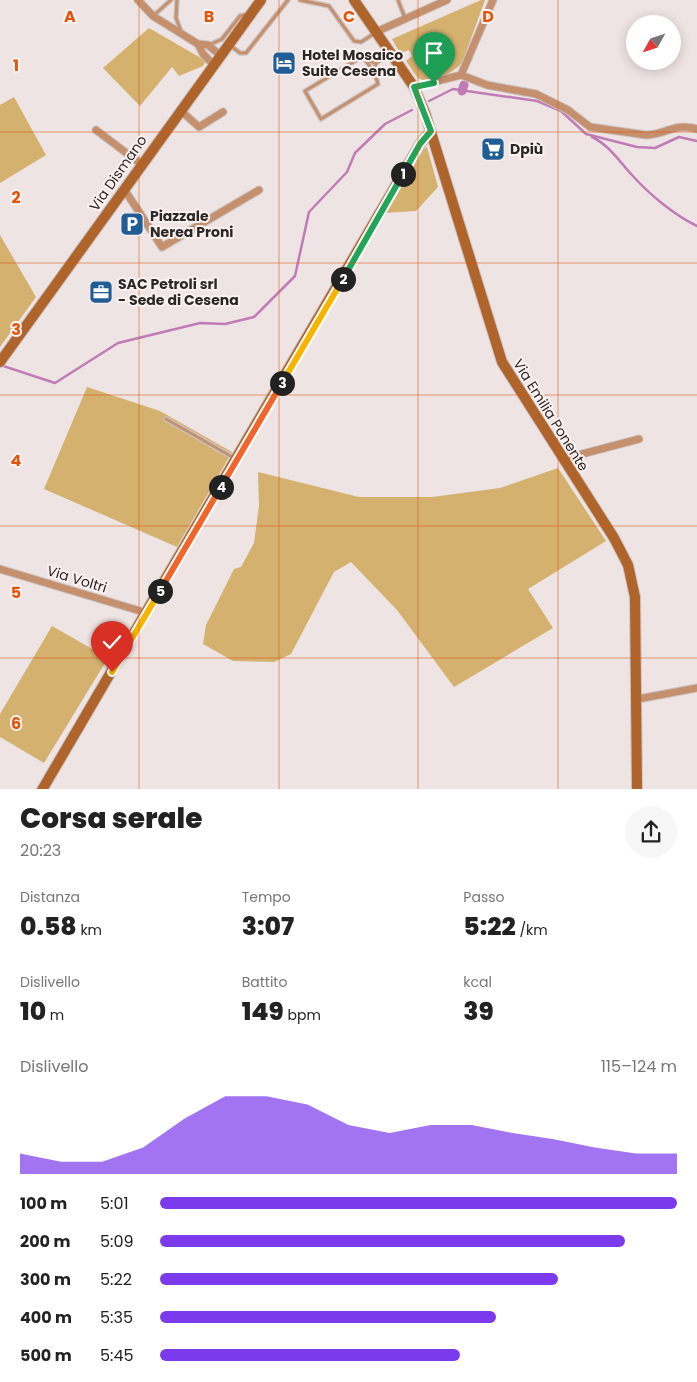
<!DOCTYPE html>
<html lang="it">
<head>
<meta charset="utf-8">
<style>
  :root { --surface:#fff; --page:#f6f6f6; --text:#222; --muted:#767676; --accent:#7c3aed }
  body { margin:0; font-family:Poppins,sans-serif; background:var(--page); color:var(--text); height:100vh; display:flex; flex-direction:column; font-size:19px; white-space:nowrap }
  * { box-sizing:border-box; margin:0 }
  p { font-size:16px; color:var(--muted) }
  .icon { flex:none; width:28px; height:28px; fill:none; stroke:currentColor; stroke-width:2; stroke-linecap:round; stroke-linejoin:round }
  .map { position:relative; height:789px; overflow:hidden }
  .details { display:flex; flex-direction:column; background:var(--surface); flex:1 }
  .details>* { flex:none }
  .needle { width:32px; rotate:230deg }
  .tools { position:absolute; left:626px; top:15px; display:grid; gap:10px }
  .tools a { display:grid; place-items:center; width:55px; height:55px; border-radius:50%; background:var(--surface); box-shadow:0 2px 12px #0003; font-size:25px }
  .pin { position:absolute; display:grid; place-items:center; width:42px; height:42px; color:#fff; margin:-51px -21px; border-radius:50% 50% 50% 0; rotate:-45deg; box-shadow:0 0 5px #0007 }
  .pin .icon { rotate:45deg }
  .km { position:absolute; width:25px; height:25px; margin:-12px; border-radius:50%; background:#222; color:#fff; font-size:14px; line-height:25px; text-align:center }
  .round { display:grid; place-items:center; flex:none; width:52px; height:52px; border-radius:26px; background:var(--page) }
  .summary { display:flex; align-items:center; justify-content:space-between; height:85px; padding:0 20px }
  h1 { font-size:28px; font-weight:800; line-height:38px }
  .metrics { display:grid; grid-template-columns:repeat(3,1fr); gap:8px; height:85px; padding:5px 20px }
  .metrics div { display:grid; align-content:center }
  .metrics b { font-size:25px; font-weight:800 }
  .metrics small { font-size:14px; font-weight:400 }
  .metrics p { font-size:14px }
  .chart { height:140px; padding:10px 20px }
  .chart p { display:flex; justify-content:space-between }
  .chart svg { width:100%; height:90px; margin-top:5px; fill:var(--accent); opacity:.7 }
  ul { padding:0 20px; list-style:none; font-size:16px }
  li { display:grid; grid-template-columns:80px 60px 1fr; align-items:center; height:38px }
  li i { height:12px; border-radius:6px; background:var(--accent) }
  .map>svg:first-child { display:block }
  .green { fill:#d5b170 }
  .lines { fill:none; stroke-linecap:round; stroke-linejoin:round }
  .stream { stroke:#c17cb7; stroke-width:2.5 }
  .canal { stroke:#c17cb7; stroke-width:9 }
  .lane-casing { stroke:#cbc2c1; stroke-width:5.5 }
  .street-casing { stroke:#cbc2c1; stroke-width:9 }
  .secondary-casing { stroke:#cbc2c1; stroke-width:12 }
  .lane { stroke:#c4906e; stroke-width:3 }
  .street { stroke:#c4906e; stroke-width:7 }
  .secondary { stroke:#af642b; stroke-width:10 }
  .split-1-casing { stroke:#fff; stroke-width:10 }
  .split-2-casing { stroke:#fff; stroke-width:10 }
  .split-3-casing { stroke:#fff; stroke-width:10 }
  .split-4-casing { stroke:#fff; stroke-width:10 }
  .split-5-casing { stroke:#fff; stroke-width:10 }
  .split-6-casing { stroke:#fff; stroke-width:10 }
  .split-1 { stroke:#22a559; stroke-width:6 }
  .split-2 { stroke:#22a559; stroke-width:6 }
  .split-3 { stroke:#f5b400; stroke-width:6 }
  .split-4 { stroke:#f0652b; stroke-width:6 }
  .split-5 { stroke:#f0652b; stroke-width:6 }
  .split-6 { stroke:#f5b400; stroke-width:6 }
  .grid { fill:none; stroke:#df560d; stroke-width:1; stroke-opacity:0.55 }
  .labels { text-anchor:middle; stroke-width:4; stroke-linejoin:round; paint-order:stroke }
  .poi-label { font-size:14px; font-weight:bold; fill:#2b2726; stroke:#fbf1f0; text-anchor:start }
  .street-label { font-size:14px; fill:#2b2726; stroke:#fbf1f0 }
  .grid-label { font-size:16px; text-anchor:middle; font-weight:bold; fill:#df560d; stroke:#fbf1f0; stroke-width:4; stroke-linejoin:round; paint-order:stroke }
</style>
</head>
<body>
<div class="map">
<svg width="697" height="790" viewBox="0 0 697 790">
  <rect width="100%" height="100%" fill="#eee4e3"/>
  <!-- green -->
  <path class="green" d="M481,0H485L462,63C454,72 430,86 418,78C414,74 410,66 406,61L412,56L409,50L400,53L392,39Z
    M149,28L206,61L203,66L179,76L172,67L140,106L103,68Z
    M14,97L46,155L0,183V105Z
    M427,147L438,187L416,211L384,213L421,150Z
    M0,235L36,297L0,347Z
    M87,387L160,411L232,452L177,547L44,489Z
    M558,468L606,541L528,589L553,628L454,687L397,610L351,562L334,572L291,654L274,662L233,661L203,644L206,625L234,569L241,567L254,543L259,506L258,472L359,497H432L500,488Z
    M52,626L108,658L44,763L0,737V714Z"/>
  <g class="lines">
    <!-- stream -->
    <path class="stream" d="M429,101L453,89L537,101L561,111L586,134L637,147L655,148L679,137L697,141
      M592,137C609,145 619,161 632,175C649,194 674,215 697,226
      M0,365L55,383L118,343L200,323L225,324L254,317L295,276L309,212L347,172L355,153L385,124L412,110"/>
    <!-- canal -->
    <path class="canal" d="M462,91L464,85"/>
    <!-- lane casing -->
    <g class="lane-casing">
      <path id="lane" d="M177,0L176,18L181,31
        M300,0L329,6L354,41L361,42L375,33
        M398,0L405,18
        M153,16L171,0
        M209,45L222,39L240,16L248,14
        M231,46L240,53H246L288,0
        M360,58L376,63L374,71L378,84L321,119L305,91Z
        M366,61L374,72
        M376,63L390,54
        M166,419L234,458"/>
    </g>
    <!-- street casing -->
    <g class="street-casing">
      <path id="street" d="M138,0L153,16L198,44L208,45L220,55
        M376,32L447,0
        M198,44L203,54L213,64
        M461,75L487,85L536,94L568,110L590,127L646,135C666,135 674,122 697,129
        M414,87L461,75L493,0
        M180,110L199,127L223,112
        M96,130L141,164
        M124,189L162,247L259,190
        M563,459L639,439
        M0,569L147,613
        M638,699L697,688"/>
    </g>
    <!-- secondary casing -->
    <g class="secondary-casing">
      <path id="secondary" d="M354,0L414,87L425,113L502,362L614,538L628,565L635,597L637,790
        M0,362L261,0
        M42,790L420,144L431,131"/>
    </g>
    <!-- lane -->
    <use href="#lane" class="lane"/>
    <!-- street -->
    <use href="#street" class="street"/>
    <!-- secondary -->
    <use href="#secondary" class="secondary"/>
  </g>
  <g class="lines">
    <!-- split-1 casing -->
    <g class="split-1-casing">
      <path id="split-1" d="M403,174L420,144L431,131L414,87L434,83"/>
    </g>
    <!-- split-2 casing -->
    <g class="split-2-casing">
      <path id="split-2" d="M343,279L403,174"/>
    </g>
    <!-- split-3 casing -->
    <g class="split-3-casing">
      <path id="split-3" d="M282,383L343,279"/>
    </g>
    <!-- split-4 casing -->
    <g class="split-4-casing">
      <path id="split-4" d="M221,487L282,383"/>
    </g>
    <!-- split-5 casing -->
    <g class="split-5-casing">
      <path id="split-5" d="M160,591L221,487"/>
    </g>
    <!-- split-6 casing -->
    <g class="split-6-casing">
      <path id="split-6" d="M112,672L160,591"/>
    </g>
    <!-- split-1 -->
    <use href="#split-1" class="split-1"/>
    <!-- split-2 -->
    <use href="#split-2" class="split-2"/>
    <!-- split-3 -->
    <use href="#split-3" class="split-3"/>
    <!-- split-4 -->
    <use href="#split-4" class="split-4"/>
    <!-- split-5 -->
    <use href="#split-5" class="split-5"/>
    <!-- split-6 -->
    <use href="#split-6" class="split-6"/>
  </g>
  <!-- grid -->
  <path class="grid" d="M139,0V790M279,0V790M418,0V790M558,0V790M0,132H697M0,263H697M0,395H697M0,526H697M0,658H697"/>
  <!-- icons -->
  <defs>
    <g id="hotel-square" transform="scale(1.25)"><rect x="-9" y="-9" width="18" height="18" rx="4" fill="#205d94" stroke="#fbf1f0"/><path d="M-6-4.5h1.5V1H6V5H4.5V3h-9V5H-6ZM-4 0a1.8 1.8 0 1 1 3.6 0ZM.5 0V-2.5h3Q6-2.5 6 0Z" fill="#fff"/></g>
    <g id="supermarket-square" transform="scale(1.25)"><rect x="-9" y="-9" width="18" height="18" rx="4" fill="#205d94" stroke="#fbf1f0"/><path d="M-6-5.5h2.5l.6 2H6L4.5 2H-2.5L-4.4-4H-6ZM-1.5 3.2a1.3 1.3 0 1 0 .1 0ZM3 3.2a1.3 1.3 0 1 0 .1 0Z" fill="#fff"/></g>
    <g id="parking-square" transform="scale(1.25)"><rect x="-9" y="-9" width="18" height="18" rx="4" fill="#205d94" stroke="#fbf1f0"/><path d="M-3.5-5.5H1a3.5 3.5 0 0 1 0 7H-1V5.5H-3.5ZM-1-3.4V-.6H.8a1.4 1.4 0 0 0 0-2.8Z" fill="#fff"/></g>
    <g id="office-square" transform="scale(1.25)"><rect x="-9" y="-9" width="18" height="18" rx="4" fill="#205d94" stroke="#fbf1f0"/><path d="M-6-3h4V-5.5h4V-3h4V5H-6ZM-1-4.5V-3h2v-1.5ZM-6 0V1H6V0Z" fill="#fff"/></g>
  </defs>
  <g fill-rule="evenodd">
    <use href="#hotel-square" x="284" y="63"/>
    <use href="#supermarket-square" x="493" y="149"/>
    <use href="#parking-square" x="132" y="224"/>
    <use href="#office-square" x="101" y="292"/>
  </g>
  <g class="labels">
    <!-- poi labels -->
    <g class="poi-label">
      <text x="302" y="60">Hotel Mosaico<tspan x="302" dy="16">Suite Cesena</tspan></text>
      <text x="510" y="154">Dpiù</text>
      <text x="150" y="221">Piazzale<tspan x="150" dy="16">Nerea Proni</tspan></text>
      <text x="118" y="289">SAC Petroli srl<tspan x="118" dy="16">- Sede di Cesena</tspan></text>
    </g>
    <!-- street labels -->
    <g class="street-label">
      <text transform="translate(118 173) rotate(-55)" y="5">Via Dismano</text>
      <text transform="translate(551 415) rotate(58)" y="5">Via Emilia Ponente</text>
      <text transform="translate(77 579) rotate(17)" y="5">Via Voltri</text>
    </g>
  </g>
  <g class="grid-label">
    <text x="70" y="22">A</text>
    <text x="209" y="22">B</text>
    <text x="349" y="22">C</text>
    <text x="488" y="22">D</text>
    <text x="16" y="71">1</text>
    <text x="16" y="203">2</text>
    <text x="16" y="335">3</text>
    <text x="16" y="466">4</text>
    <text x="16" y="598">5</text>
    <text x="16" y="729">6</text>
  </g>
</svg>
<div class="tools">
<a><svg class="needle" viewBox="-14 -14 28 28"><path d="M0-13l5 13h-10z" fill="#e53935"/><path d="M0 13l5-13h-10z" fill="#767676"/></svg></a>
</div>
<div class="pin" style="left:434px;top:83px;background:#1e9e55"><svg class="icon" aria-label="arrive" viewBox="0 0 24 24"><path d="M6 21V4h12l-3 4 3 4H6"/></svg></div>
<div class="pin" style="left:112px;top:672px;background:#d93025"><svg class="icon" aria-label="check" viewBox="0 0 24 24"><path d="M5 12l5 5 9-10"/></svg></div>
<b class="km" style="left:403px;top:174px">1</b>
<b class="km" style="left:343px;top:279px">2</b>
<b class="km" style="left:282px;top:383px">3</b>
<b class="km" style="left:221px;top:487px">4</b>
<b class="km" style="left:160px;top:591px">5</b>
</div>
<section class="details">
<div class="summary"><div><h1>Corsa serale</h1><p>20:23</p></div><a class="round"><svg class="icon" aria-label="share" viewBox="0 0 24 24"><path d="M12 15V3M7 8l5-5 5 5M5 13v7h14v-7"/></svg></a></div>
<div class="metrics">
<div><p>Distanza</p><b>0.58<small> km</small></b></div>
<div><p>Tempo</p><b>3:07</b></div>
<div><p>Passo</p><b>5:22<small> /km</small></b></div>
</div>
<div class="metrics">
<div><p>Dislivello</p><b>10<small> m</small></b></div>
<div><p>Battito</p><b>149<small> bpm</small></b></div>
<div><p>kcal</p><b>39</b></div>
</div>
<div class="chart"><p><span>Dislivello</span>115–124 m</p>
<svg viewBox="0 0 160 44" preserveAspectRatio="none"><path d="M0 44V34L10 38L20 38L30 31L40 17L50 6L60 6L70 10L80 20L90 24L100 20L110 20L120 24L130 27L140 31L150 34L160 34V44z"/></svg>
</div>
<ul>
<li><b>100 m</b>5:01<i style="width:100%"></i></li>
<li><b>200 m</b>5:09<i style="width:90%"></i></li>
<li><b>300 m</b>5:22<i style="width:77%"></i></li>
<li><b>400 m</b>5:35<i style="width:65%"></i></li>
<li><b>500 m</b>5:45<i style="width:58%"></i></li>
</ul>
</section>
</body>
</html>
